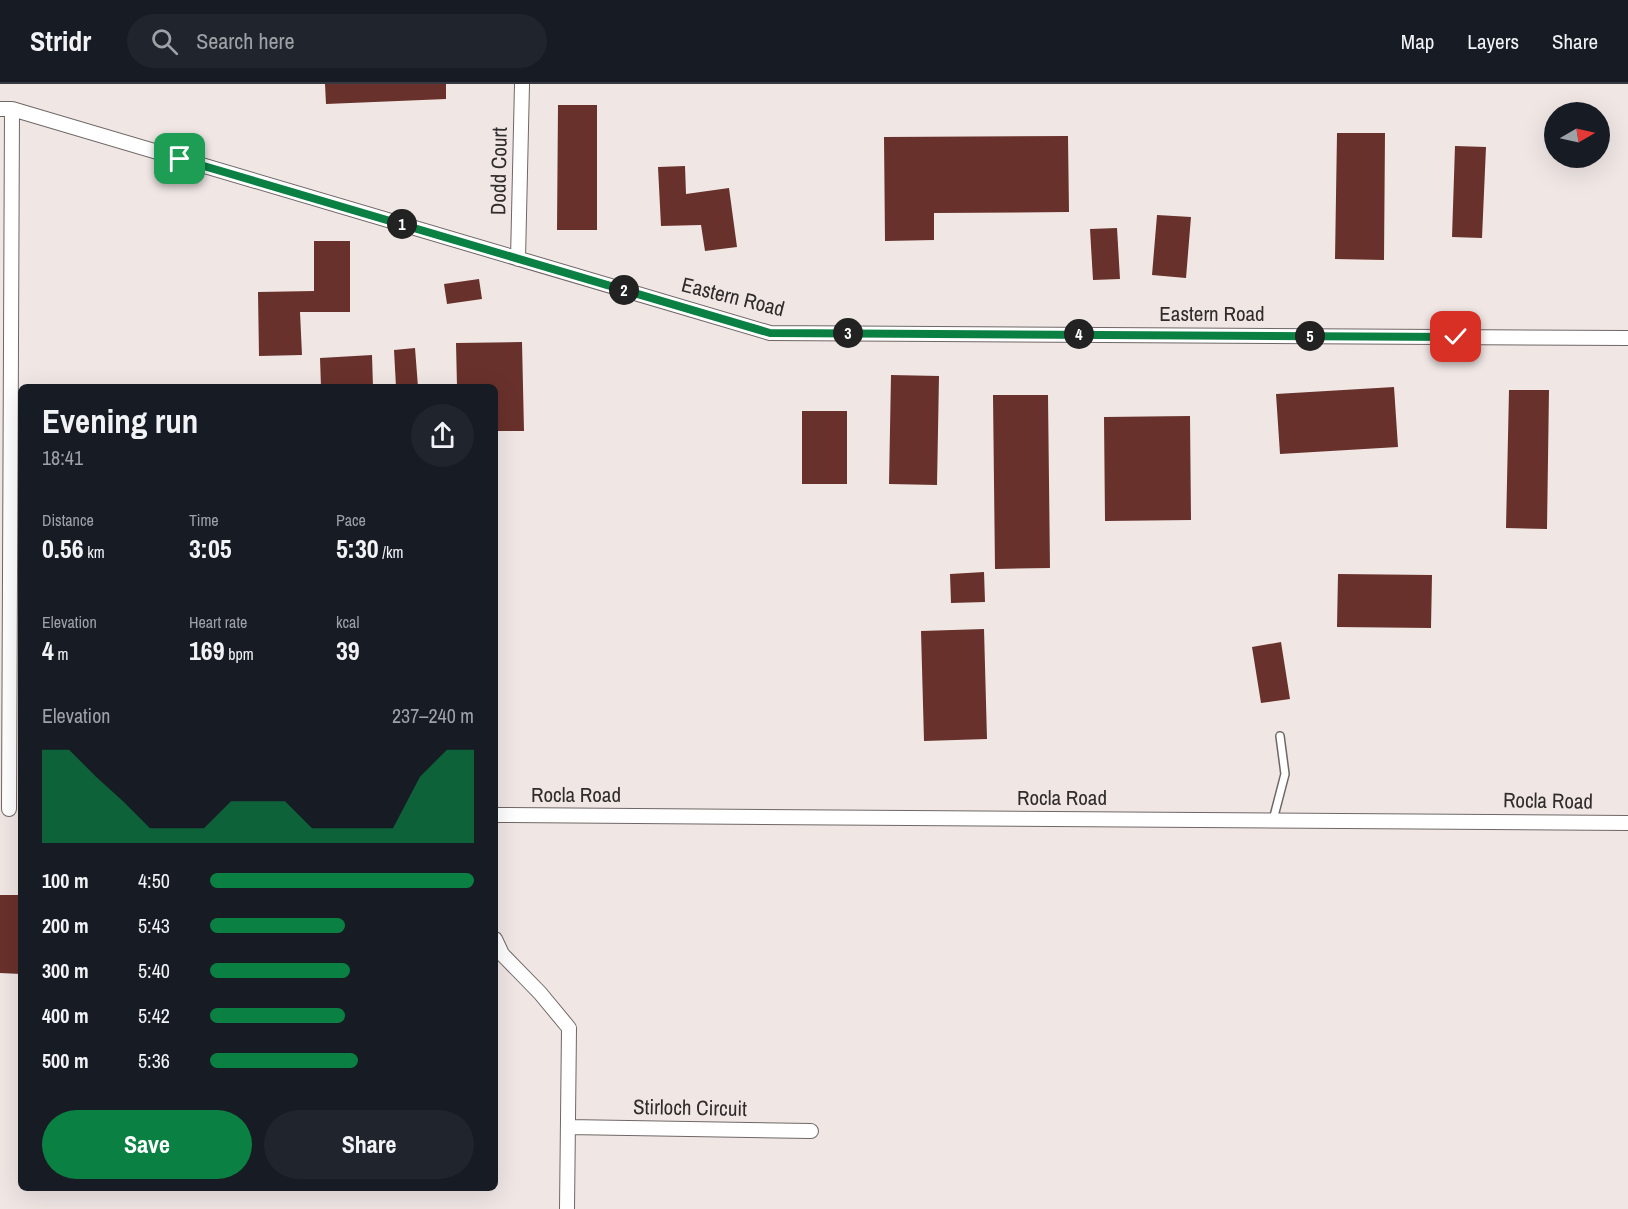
<!DOCTYPE html>
<html lang="en">
<head>
<meta charset="utf-8">
<style>
  :root { --surface:#171b24; --page:#20242c; --text:#f1f3f6; --muted:#9ea1a6; --line:#363941; --accent:#0b8043 }
  body { margin:0; font-family:"Archivo Narrow",sans-serif; background:var(--page); color:var(--text); height:100vh; display:flex; flex-direction:column; font-size:22px; white-space:nowrap }
  * { box-sizing:border-box; margin:0 }
  p { font-size:20px; color:var(--muted) }
  .icon { flex:none; width:33px; height:33px; fill:none; stroke:currentColor; stroke-width:2; stroke-linecap:round; stroke-linejoin:round }
  .map { position:relative; flex:1; overflow:hidden }
  .sheet { position:absolute; left:18px; top:300px; width:480px; height:807px; display:flex; flex-direction:column; background:var(--surface); border-radius:9px; box-shadow:0 6px 24px #0002 }
  .sheet>* { flex:none }
  .needle { width:39px; rotate:81deg }
  .controls { position:absolute; left:1544px; top:18px; display:grid; gap:12px }
  .controls a { display:grid; place-items:center; width:66px; height:66px; border-radius:50%; background:var(--surface); box-shadow:0 6px 24px #0002; font-size:30px }
  .pin { position:absolute; display:grid; place-items:center; width:51px; height:51px; color:#fff; margin:-26px; border-radius:12px; box-shadow:0 3px 9px #0006 }
  .km { position:absolute; width:30px; height:30px; margin:-15px; border-radius:50%; background:#222; color:#fff; font-size:16px; line-height:30px; text-align:center }
  .round { display:grid; place-items:center; flex:none; width:63px; height:63px; border-radius:32px; background:var(--page) }
  .summary { display:flex; align-items:center; justify-content:space-between; height:102px; padding:0 24px }
  h1 { font-size:33px; font-weight:700; line-height:45px }
  .metrics { display:grid; grid-template-columns:repeat(3,1fr); gap:9px; height:102px; padding:6px 24px }
  .metrics div { display:grid; align-content:center }
  .metrics b { font-size:26px; font-weight:700 }
  .metrics small { font-size:16px; font-weight:400 }
  .metrics p { font-size:16px }
  .chart { height:168px; padding:12px 24px }
  .chart p { display:flex; justify-content:space-between }
  .chart svg { width:100%; height:108px; margin-top:6px; fill:var(--accent); opacity:.7 }
  .button { display:flex; gap:12px; margin-top:auto; padding:12px 24px }
  .button a { flex:1; height:69px; border-radius:36px; background:var(--accent); color:#fff; font-size:24px; font-weight:700; line-height:69px; text-align:center }
  .button a+a { background:var(--page); color:var(--text) }
  ul { padding:0 24px; list-style:none; font-size:20px }
  li { display:grid; grid-template-columns:96px 72px 1fr; align-items:center; height:45px }
  li i { height:15px; border-radius:8px; background:var(--accent) }
  header { display:flex; align-items:center; gap:36px; box-sizing:border-box; height:84px; padding:0 30px; background:var(--surface); border-bottom:2px solid var(--line) }
  header strong { font-size:28px }
  nav { display:flex; gap:33px; margin-inline-start:auto; font-size:21px }
  .search { width:420px; height:54px; background:var(--page); display:flex; align-items:center; gap:15px; box-sizing:border-box; padding:0 21px; border-radius:33px; color:var(--muted); font-size:22px }
  .map>svg:first-child { display:block }
  .building { fill:#69312b }
  .lines { fill:none; stroke-linecap:round; stroke-linejoin:round }
  .lane-casing { stroke:#6f6766; stroke-width:10 }
  .street-casing { stroke:#6f6766; stroke-width:16 }
  .lane { stroke:#fff; stroke-width:7 }
  .street { stroke:#fff; stroke-width:14 }
  .route-casing { stroke:#fff; stroke-width:12 }
  .route { stroke:#0b8043; stroke-width:8 }
  .labels { text-anchor:middle; stroke-width:6; stroke-linejoin:round; paint-order:stroke }
  .street-label { font-size:21px; fill:#2f2c2b; stroke:#f0e7e5 }
</style>
</head>
<body>
<header>
<strong>Stridr</strong>
<div class="search"><svg class="icon" aria-label="search" viewBox="0 0 24 24"><circle cx="10" cy="10" r="6"/><path d="M15 15l6 6"/></svg>Search here</div>
<nav><a>Map</a><a>Layers</a><a>Share</a></nav>
</header>
<div class="map">
<svg width="1628" height="1125" viewBox="0 0 1628 1125">
  <rect width="100%" height="100%" fill="#f0e7e5"/>
  <!-- building -->
  <path class="building" d="M325,0H446V15L326,20Z
    M558,21H597V146H557Z
    M1337,49H1385L1384,176L1335,175Z
    M1068,52L1069,128L934,129V156L885,157L884,53Z
    M1455,62L1486,63L1482,154L1452,153Z
    M685,82L686,110L729,104L737,163L705,167L701,141L661,142L658,83Z
    M1157,131L1191,133L1186,194L1152,191Z
    M1117,144L1120,195L1093,196L1090,145Z
    M314,157H350V228H300L302,271L259,272L258,208L314,207Z
    M479,195L482,215L447,220L444,200Z
    M522,258L524,347H495V303H457L456,259Z
    M415,264L418,303H396L394,266Z
    M372,271L373,303H321L320,274Z
    M891,291L939,292L937,401L889,400Z
    M1394,303L1398,363L1280,370L1276,310Z
    M1509,306H1549L1547,445L1506,444Z
    M993,311H1048L1050,484L995,485Z
    M802,327H847V400H802Z
    M1190,332L1191,436L1105,437L1104,333Z
    M984,488L985,518L951,519L950,490Z
    M1338,490L1432,491L1431,544L1337,543Z
    M984,545L987,655L924,657L921,547Z
    M1281,558L1290,615L1261,619L1252,563Z
    M0,811H21V890L0,889Z"/>
  <g class="lines">
    <!-- lane casing -->
    <g class="lane-casing">
      <path id="lane" d="M1273,736L1285,690L1280,652"/>
    </g>
    <!-- street casing -->
    <g class="street-casing">
      <path id="street" d="M0,25H12L770,249L1628,254
        M518,175L522,0
        M9,725L12,25
        M495,731L1628,739
        M495,855L502,870L540,909L569,944L567,1125
        M568,1043L811,1047"/>
    </g>
    <!-- lane -->
    <use href="#lane" class="lane"/>
    <!-- street -->
    <use href="#street" class="street"/>
  </g>
  <g class="lines">
    <!-- route casing -->
    <g class="route-casing">
      <path id="route" d="M180,75L770,249L1456,253"/>
    </g>
    <!-- route -->
    <use href="#route" class="route"/>
  </g>
  <g class="labels">
    <!-- street labels -->
    <g class="street-label">
      <text transform="translate(499 87) rotate(-89)" y="7">Dodd Court</text>
      <text transform="translate(733 213) rotate(14)" y="7">Eastern Road</text>
      <text x="1212" y="237">Eastern Road</text>
      <text x="576" y="718">Rocla Road</text>
      <text x="1062" y="721">Rocla Road</text>
      <text transform="translate(1548 717) rotate(1)" y="7">Rocla Road</text>
      <text transform="translate(690 1024) rotate(1)" y="7">Stirloch Circuit</text>
    </g>
  </g>
</svg>
<div class="controls">
<a><svg class="needle" viewBox="-14 -14 28 28"><path d="M0-13l5 13h-10z" fill="#e53935"/><path d="M0 13l5-13h-10z" fill="#9ea1a6"/></svg></a>
</div>
<div class="pin" style="left:180px;top:75px;background:#1e9e55"><svg class="icon" aria-label="arrive" viewBox="0 0 24 24"><path d="M6 21V4h12l-3 4 3 4H6"/></svg></div>
<div class="pin" style="left:1456px;top:253px;background:#d93025"><svg class="icon" aria-label="check" viewBox="0 0 24 24"><path d="M5 12l5 5 9-10"/></svg></div>
<b class="km" style="left:402px;top:140px">1</b>
<b class="km" style="left:624px;top:206px">2</b>
<b class="km" style="left:848px;top:249px">3</b>
<b class="km" style="left:1079px;top:250px">4</b>
<b class="km" style="left:1310px;top:252px">5</b>
<section class="sheet">
<div class="summary"><div><h1>Evening run</h1><p>18:41</p></div><a class="round"><svg class="icon" aria-label="share" viewBox="0 0 24 24"><path d="M12 15V3M7 8l5-5 5 5M5 13v7h14v-7"/></svg></a></div>
<div class="metrics">
<div><p>Distance</p><b>0.56<small> km</small></b></div>
<div><p>Time</p><b>3:05</b></div>
<div><p>Pace</p><b>5:30<small> /km</small></b></div>
</div>
<div class="metrics">
<div><p>Elevation</p><b>4<small> m</small></b></div>
<div><p>Heart rate</p><b>169<small> bpm</small></b></div>
<div><p>kcal</p><b>39</b></div>
</div>
<div class="chart"><p><span>Elevation</span>237–240 m</p>
<svg viewBox="0 0 160 44" preserveAspectRatio="none"><path d="M0 44V6L10 6L20 17L30 27L40 38L50 38L60 38L70 27L80 27L90 27L100 38L110 38L120 38L130 38L140 17L150 6L160 6V44z"/></svg>
</div>
<ul>
<li><b>100 m</b>4:50<i style="width:100%"></i></li>
<li><b>200 m</b>5:43<i style="width:51%"></i></li>
<li><b>300 m</b>5:40<i style="width:53%"></i></li>
<li><b>400 m</b>5:42<i style="width:51%"></i></li>
<li><b>500 m</b>5:36<i style="width:56%"></i></li>
</ul>
<div class="button"><a>Save</a><a>Share</a></div>
</section>
</div>
</body>
</html>
